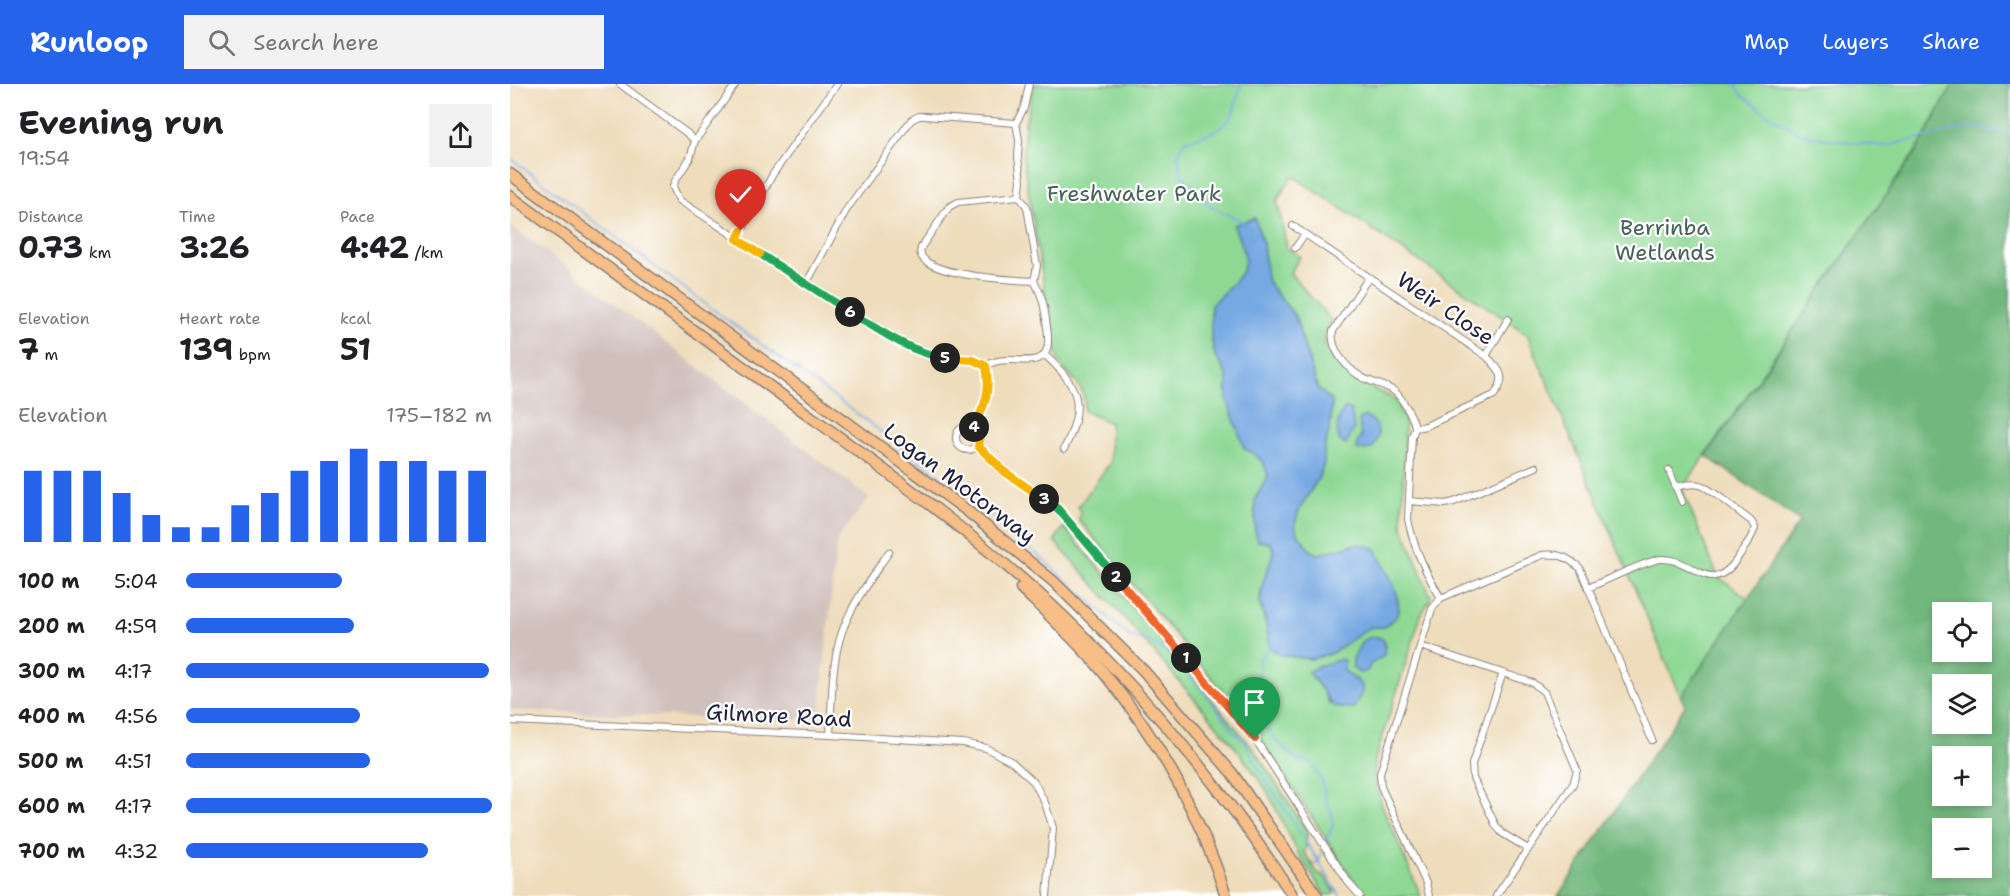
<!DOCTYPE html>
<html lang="en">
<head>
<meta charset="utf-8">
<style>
  :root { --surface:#fff; --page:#f2f2f2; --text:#202124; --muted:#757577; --accent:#2563eb }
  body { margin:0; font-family:"Shantell Sans",sans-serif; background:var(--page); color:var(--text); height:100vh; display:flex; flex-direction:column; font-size:22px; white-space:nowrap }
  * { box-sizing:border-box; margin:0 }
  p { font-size:20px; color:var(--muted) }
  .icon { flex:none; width:33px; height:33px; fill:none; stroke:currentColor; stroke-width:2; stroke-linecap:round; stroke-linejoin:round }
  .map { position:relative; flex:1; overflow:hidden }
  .drawer { display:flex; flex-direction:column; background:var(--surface); width:510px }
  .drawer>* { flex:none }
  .controls { position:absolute; left:1422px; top:518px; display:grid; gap:12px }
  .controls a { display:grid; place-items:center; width:60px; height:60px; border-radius:0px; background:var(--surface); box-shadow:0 3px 9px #0003; font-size:30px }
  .pin { position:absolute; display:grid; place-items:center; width:51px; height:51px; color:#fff; margin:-62px -26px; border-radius:50% 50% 50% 0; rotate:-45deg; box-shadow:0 0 6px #0007 }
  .pin .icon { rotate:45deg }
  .km { position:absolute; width:30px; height:30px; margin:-15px; border-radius:50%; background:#222; color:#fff; font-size:16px; line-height:30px; text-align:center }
  .round { display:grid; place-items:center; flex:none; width:63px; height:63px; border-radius:0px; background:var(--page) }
  .head { display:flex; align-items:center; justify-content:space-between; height:102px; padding:0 18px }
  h1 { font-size:33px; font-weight:700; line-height:45px }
  .metrics { display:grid; grid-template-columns:repeat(3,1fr); gap:9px; height:102px; padding:6px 18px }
  .metrics div { display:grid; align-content:center }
  .metrics b { font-size:30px; font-weight:700 }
  .metrics small { font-size:16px; font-weight:400 }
  .metrics p { font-size:16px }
  .chart { height:168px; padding:12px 18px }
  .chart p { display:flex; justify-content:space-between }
  .chart svg { width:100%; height:108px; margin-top:6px; stroke:var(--accent); stroke-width:6 }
  ul { padding:0 18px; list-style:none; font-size:20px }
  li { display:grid; grid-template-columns:96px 72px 1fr; align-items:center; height:45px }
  li i { height:15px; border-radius:8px; background:var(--accent) }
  header { display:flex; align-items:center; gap:36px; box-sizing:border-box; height:84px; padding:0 30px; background:var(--accent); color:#fff }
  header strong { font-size:28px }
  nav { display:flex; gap:33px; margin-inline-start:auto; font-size:21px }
  .search { width:420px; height:54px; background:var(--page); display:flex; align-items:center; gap:15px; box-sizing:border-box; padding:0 21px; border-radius:0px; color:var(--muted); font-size:22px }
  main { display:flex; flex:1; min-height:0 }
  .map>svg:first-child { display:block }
  .industrial { fill:#d0c0bc }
  .green { fill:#8ed894; stroke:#587d68; stroke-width:1.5; fill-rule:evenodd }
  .forest { fill:#72b87e; stroke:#4a6d5c; stroke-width:1.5; fill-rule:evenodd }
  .water { fill:#76a8e2; stroke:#4c658e; stroke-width:1.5 }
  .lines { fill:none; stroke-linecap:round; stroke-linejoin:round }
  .stream { stroke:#76a8e2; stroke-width:2 }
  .minor-casing { stroke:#887f7a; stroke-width:8 }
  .motorway-casing { stroke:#887f7a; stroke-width:13 }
  .minor { stroke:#fff; stroke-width:6 }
  .motorway { stroke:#f7be87; stroke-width:10 }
  .split-1-casing { stroke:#fff; stroke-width:12 }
  .split-2-casing { stroke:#fff; stroke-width:12 }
  .split-3-casing { stroke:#fff; stroke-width:12 }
  .split-4-casing { stroke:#fff; stroke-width:12 }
  .split-5-casing { stroke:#fff; stroke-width:12 }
  .split-6-casing { stroke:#fff; stroke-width:12 }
  .split-7-casing { stroke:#fff; stroke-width:12 }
  .split-8-casing { stroke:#fff; stroke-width:12 }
  .split-1 { stroke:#f0652b; stroke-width:8 }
  .split-2 { stroke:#f0652b; stroke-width:8 }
  .split-3 { stroke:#22a559; stroke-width:8 }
  .split-4 { stroke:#f5b400; stroke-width:8 }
  .split-5 { stroke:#f5b400; stroke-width:8 }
  .split-6 { stroke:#22a559; stroke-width:8 }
  .split-7 { stroke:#22a559; stroke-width:8 }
  .split-8 { stroke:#f5b400; stroke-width:8 }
  .labels { text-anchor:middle; stroke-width:4.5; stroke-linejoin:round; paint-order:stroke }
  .park-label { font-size:22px; fill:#48625a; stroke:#fff }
  .street-label { font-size:22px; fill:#22223b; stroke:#fff }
</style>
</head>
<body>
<header>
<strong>Runloop</strong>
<div class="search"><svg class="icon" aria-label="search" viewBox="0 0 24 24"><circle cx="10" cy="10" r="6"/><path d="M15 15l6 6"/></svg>Search here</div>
<nav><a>Map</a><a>Layers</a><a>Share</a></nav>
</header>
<main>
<section class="drawer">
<div class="head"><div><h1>Evening run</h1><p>19:54</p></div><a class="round"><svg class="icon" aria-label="share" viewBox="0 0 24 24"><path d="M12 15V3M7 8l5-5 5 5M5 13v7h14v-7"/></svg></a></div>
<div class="metrics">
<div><p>Distance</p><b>0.73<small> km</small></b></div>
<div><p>Time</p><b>3:26</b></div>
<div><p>Pace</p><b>4:42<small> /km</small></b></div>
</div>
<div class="metrics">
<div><p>Elevation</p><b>7<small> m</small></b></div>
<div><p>Heart rate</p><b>139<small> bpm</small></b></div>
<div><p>kcal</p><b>51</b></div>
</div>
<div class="chart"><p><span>Elevation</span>175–182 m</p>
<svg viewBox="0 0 160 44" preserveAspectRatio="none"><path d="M5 44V15M15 44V15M25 44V15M35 44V24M45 44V33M55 44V38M65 44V38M75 44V29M85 44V24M95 44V15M105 44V11M115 44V6M125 44V11M135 44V11M145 44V15M155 44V15"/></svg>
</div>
<ul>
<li><b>100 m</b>5:04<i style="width:51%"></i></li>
<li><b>200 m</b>4:59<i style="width:55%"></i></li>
<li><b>300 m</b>4:17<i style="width:99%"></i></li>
<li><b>400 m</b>4:56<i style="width:57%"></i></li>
<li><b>500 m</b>4:51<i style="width:60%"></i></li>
<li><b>600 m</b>4:17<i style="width:100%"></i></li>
<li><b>700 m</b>4:32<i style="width:79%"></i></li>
</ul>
</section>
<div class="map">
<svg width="1500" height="812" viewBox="0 0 1500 812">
  <rect width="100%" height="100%" fill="#fff"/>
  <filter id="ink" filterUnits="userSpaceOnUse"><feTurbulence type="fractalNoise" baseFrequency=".0167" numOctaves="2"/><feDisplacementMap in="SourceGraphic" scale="12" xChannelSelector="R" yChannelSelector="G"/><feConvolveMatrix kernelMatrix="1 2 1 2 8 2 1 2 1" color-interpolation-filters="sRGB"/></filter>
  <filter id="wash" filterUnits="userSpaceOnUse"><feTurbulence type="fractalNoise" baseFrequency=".008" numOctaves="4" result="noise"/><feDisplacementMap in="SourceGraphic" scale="24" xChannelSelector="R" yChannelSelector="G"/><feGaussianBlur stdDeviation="1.35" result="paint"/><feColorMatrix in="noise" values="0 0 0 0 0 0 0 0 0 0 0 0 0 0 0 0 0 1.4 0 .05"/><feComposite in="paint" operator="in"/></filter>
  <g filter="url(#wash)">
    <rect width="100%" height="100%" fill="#eedcba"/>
    <!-- industrial -->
    <path class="industrial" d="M0,142L49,177L359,414L327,455L310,625L301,633L280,637L0,626Z"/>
    <!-- green -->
    <path class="green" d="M524,0H1443L1409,63L1172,405L1208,493L1238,514L1171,613L1017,250L783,92L767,116L777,164L790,173L780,189L822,237L814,251L817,266L843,296L879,312L887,318L895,338L892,441L921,514L911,531L865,676L864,693L872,721L911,812H857L847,802L742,642L569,436L570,427L568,423L600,379V339L574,327C578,295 552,293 547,271C533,206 524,139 513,74L515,40ZM744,134L753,160L757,195L762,204L785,232L820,344L814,364V380L809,393L789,426L785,439L786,447L801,467L809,470L846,460L865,464L886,506L889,527L874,543H861L822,569L802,575L771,571C764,555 752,536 750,519C748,501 767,479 763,465C761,457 755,458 748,457L745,446V415L758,393L757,381L743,369L717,315V291L701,223C705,216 712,211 717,205C744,180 735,173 724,142ZM833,584L837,592L846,595L819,620L813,607L798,588Z
      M554,443L743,664L797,747L796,763L794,768L808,790L814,792L825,808L822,811H815L789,771L756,705L722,659L620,540L544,457Z"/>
    <!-- forest -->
    <path class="forest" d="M1443,0H1500V812H1048L1175,622L1171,613L1290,437L1196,372L1409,63ZM1432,528H1472V567H1432ZM1432,600H1472V639H1432ZM1432,672H1472V711H1432ZM1432,744H1472V783H1432Z"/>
    <!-- water -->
    <path class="water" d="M745,134L753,160L757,195L762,204L785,232L805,297L808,305L822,317L820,344L814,364V380L809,393L789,426L785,439L786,447L801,467L809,470L846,460L865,464L886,506L889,528L885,534L874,543H861L822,569L802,575L771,571L760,564L755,534L750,518L753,498L764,467L763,462L759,458L748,457L745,446V415L758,393C756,378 747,371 734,364L717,315V291L705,272L701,253V222C705,216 712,211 717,205C744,180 735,173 724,141Z
      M836,324L841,326L844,344L836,361C822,356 827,332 836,324Z
      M854,332C870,337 872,354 861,365L848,366L846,362L851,352L849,336Z
      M863,552L871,554L875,558L874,571L860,581L857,587L849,589L843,584V575L852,557Z
      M832,575L835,578L833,584C838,593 846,594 852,601V608L844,624C821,624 824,626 813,607C809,600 803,594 798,588L806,583Z"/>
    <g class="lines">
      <!-- stream -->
      <path class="stream" d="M732,0C727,9 727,19 723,28C715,48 693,51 675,57L668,71L671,90L700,122L733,138
        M1225,0L1233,11L1256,29L1288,48L1308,54L1376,62L1460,43L1500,49
        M0,74L198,222L357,337L493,440L619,552C631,555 644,558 654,566C679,585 707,626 728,652C739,659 743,676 750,687C777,728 804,770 830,812
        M760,564L750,574L749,579L753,635L762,652L780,670L787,676L802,679L813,699L815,714L822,730L823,741L815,759
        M805,780L809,776L813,764"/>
    </g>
  </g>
  <g filter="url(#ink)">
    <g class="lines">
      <!-- minor casing -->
      <g class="minor-casing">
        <path id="minor" d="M110,0L178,50L185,57
          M226,0L185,57L180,74L165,97L163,103L169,116L379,253L419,271L463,276L476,282
          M509,112L448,118L439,123L412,162C396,192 507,196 524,197
          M783,142L976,272C990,285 998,294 984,311L916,342L905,344
          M227,155L263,90L327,0
          M785,164L795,150
          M859,193L823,247C820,264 835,283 850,292C860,299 874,300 884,307C891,312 904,335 905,343C905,345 903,350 902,352L898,435C903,462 917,492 931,514
          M296,200L337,125L401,36L409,32H415L506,39
          M534,270C570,303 576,321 554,365
          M976,272L998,235
          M476,282C501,264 546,298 537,243C535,226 533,212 524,197L527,182L517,123L509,112L511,97L508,73L509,56L506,39L514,24L519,0
          M446 354a12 12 0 1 1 24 0a12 12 0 1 1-24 0Z
          M464,343C476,324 480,304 476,282
          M468,362L495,388L548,425L730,636L745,655L838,798L850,812
          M1159,386L1172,418
          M899,417L935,420L944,418L1026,383
          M1078,504C1093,498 1139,475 1152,475C1185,474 1201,516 1229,472C1235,463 1242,454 1245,444L1241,437C1228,428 1203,405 1190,401C1182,399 1174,401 1166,403
          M910,562L1023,599L1034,608L1067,686L1063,700L986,812
          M993,589L962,680L963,694L986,742L992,749L1018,765
          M0,637L320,651L453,659L476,664L502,678L524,698L535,719L543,744L537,812
          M320,651C322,617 321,580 332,548C342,519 362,493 379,468
          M919,812L916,799L871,703L870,689L922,525L931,514L1032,471C1049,469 1057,473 1070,484L1142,656"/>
      </g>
      <!-- motorway casing -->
      <g class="motorway-casing">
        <path id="motorway" d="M0,90L456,426L543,497L633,586L722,689L807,812
          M0,112C100,185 200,258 300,332C387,395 476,459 554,533C641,618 718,710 783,812
          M511,504C540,532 569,559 594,589C648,654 691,732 716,812"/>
      </g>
      <!-- minor -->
      <use href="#minor" class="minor"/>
      <!-- motorway -->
      <use href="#motorway" class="motorway"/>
    </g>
  </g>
  <g class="lines" filter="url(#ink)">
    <!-- split-1 casing -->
    <g class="split-1-casing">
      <path id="split-1" d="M676,574L745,655"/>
    </g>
    <!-- split-2 casing -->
    <g class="split-2-casing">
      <path id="split-2" d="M606,493L676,574"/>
    </g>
    <!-- split-3 casing -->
    <g class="split-3-casing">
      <path id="split-3" d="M534,415L548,425L606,493"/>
    </g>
    <!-- split-4 casing -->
    <g class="split-4-casing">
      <path id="split-4" d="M464,343L470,351L468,362L495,388L534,415"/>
    </g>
    <!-- split-5 casing -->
    <g class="split-5-casing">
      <path id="split-5" d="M435,274L463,276L476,282C481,308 475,321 464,343"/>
    </g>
    <!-- split-6 casing -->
    <g class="split-6-casing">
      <path id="split-6" d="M340,228C370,247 400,268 435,274"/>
    </g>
    <!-- split-7 casing -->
    <g class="split-7-casing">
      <path id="split-7" d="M250,170L340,228"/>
    </g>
    <!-- split-8 casing -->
    <g class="split-8-casing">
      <path id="split-8" d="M231,147L227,155L250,170"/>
    </g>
    <!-- split-1 -->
    <use href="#split-1" class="split-1"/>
    <!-- split-2 -->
    <use href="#split-2" class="split-2"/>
    <!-- split-3 -->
    <use href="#split-3" class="split-3"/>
    <!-- split-4 -->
    <use href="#split-4" class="split-4"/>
    <!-- split-5 -->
    <use href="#split-5" class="split-5"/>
    <!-- split-6 -->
    <use href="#split-6" class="split-6"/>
    <!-- split-7 -->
    <use href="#split-7" class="split-7"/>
    <!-- split-8 -->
    <use href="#split-8" class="split-8"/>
  </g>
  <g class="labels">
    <!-- park labels -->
    <g class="park-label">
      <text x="624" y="117">Freshwater Park</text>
      <text x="1155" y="151">Berrinba<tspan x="1155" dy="25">Wetlands</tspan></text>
    </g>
    <!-- street labels -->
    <g class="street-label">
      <text transform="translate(936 224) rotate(34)" y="8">Weir Close</text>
      <text transform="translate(450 399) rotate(37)" y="8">Logan Motorway</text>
      <text transform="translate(269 631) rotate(3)" y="8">Gilmore Road</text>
    </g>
  </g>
</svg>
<div class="controls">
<a><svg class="icon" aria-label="locate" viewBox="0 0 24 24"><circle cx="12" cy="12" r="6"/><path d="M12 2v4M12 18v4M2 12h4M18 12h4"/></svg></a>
<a><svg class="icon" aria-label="layers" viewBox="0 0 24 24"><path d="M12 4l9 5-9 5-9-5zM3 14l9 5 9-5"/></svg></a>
<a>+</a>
<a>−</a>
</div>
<div class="pin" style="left:745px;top:655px;background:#1e9e55"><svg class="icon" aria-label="arrive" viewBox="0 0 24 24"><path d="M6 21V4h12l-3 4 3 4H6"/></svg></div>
<div class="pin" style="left:231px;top:147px;background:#d93025"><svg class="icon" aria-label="check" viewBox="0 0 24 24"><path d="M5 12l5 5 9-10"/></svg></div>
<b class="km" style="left:676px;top:574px">1</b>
<b class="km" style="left:606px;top:493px">2</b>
<b class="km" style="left:534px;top:415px">3</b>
<b class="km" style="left:464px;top:343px">4</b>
<b class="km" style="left:435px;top:274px">5</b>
<b class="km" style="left:340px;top:228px">6</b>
</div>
</main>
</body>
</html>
